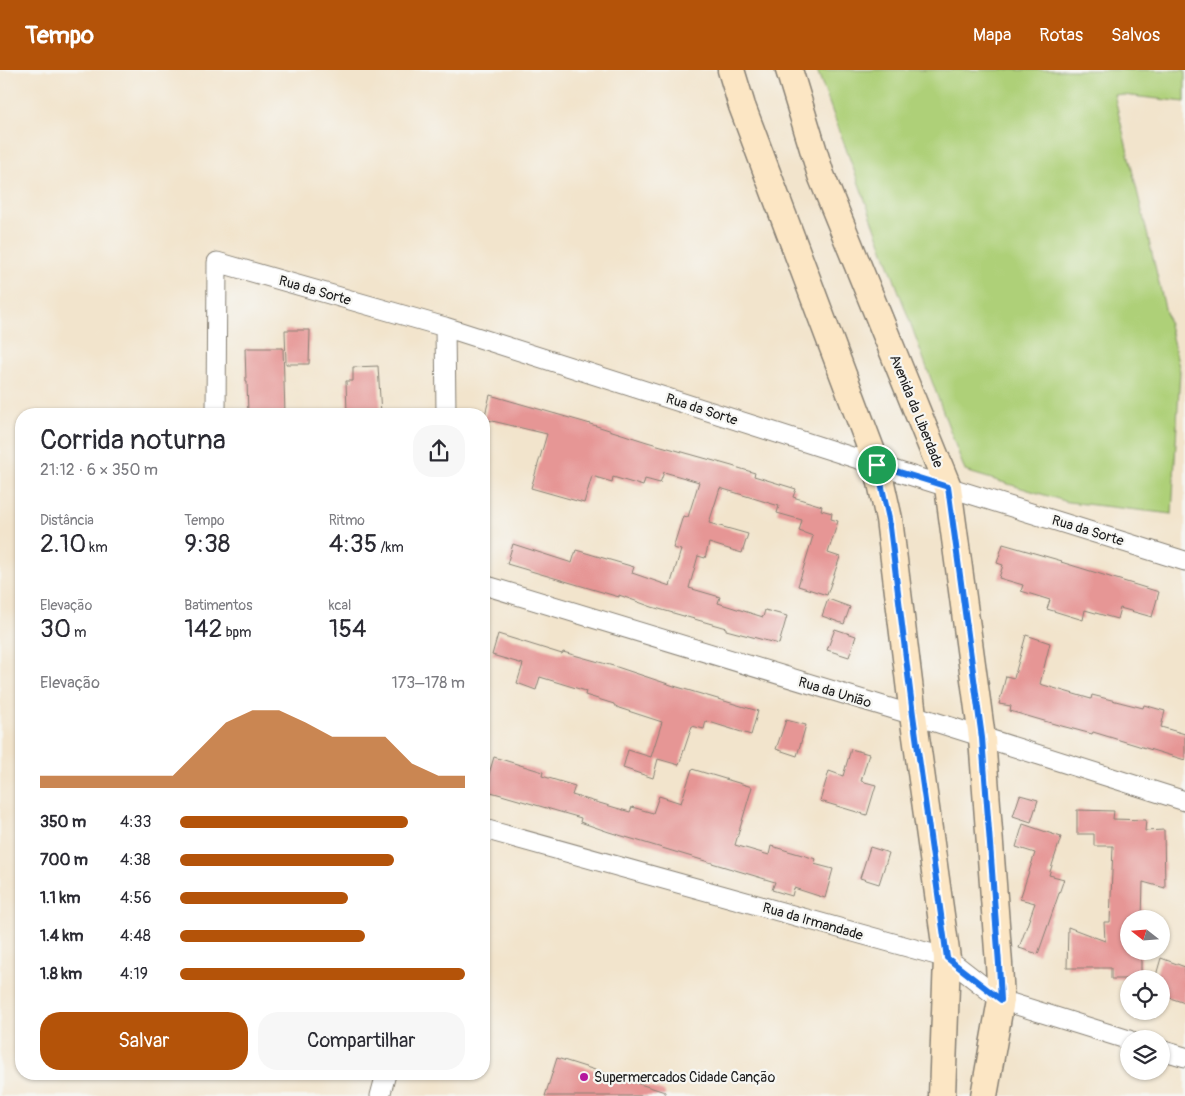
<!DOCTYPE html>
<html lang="pt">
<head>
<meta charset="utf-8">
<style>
  :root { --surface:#fff; --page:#f7f7f7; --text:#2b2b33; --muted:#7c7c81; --accent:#b45309 }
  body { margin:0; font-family:Pangolin,sans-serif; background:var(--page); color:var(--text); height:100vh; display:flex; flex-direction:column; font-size:19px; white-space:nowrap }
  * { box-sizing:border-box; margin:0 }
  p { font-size:16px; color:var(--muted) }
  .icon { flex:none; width:28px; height:28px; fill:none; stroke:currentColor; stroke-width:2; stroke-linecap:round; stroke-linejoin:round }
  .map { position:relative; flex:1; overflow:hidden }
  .side { position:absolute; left:15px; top:338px; width:475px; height:672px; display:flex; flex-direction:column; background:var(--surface); border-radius:20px; box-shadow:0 1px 4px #0004 }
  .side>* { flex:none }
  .needle { width:32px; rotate:287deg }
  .controls { position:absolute; left:1120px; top:840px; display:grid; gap:10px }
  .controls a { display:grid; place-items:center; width:50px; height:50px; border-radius:50%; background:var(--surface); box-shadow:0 1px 4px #0004; font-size:25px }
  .pin { position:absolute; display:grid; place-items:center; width:42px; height:42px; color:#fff; margin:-21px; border:2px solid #fff; border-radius:50%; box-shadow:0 1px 5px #0007 }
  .round { display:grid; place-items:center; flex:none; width:52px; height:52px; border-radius:20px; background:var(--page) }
  .headline { display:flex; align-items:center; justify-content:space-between; height:85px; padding:0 25px }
  h1 { font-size:28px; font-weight:600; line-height:38px }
  .stats { display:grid; grid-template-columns:repeat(3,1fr); gap:8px; height:85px; padding:5px 25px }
  .stats div { display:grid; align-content:center }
  .stats b { font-size:25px; font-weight:600 }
  .stats small { font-size:14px; font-weight:400 }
  .stats p { font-size:14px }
  .chart { height:140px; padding:10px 25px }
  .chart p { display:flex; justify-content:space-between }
  .chart svg { width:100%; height:90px; margin-top:5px; fill:var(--accent); opacity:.7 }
  .action { display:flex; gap:10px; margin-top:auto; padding:10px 25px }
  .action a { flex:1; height:58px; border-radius:20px; background:var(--accent); color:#fff; font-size:20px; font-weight:600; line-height:58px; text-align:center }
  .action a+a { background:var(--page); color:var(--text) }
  ul { padding:0 25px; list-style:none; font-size:16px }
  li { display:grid; grid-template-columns:80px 60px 1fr; align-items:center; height:38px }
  li i { height:12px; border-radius:6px; background:var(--accent) }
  header { display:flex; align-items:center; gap:30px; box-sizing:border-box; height:70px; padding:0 25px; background:var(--accent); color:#fff }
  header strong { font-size:24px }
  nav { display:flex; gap:28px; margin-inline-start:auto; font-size:18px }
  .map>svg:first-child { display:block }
  .green { fill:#aed078; stroke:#65764a }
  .building { fill:#e69695 }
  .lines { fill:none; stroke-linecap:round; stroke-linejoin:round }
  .street-casing { stroke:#878074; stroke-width:21 }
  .secondary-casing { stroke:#878074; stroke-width:29 }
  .street { stroke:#fff; stroke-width:19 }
  .secondary { stroke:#fce6c4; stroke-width:26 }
  .route-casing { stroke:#fff; stroke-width:10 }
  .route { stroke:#1a73e8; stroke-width:6 }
  .poi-dot { fill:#b5179e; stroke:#f6f6f2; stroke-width:2 }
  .labels { text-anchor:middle; stroke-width:4.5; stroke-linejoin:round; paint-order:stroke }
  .street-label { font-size:14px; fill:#1c1c1c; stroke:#f6f6f2 }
  .poi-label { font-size:14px; fill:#1c1c1c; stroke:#f6f6f2; text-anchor:start }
</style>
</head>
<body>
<header>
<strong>Tempo</strong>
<nav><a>Mapa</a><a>Rotas</a><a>Salvos</a></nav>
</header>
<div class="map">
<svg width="1185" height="1026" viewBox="0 0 1185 1026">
  <rect width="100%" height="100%" fill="#f6f6f2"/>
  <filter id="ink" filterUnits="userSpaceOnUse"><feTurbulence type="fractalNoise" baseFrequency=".02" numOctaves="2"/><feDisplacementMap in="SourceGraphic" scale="10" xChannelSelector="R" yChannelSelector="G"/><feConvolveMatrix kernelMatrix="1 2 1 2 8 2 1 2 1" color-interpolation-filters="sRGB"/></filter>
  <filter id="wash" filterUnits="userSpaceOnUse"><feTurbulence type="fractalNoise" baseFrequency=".0096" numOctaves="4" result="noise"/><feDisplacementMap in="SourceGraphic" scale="20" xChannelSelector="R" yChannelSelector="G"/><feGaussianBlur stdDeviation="1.12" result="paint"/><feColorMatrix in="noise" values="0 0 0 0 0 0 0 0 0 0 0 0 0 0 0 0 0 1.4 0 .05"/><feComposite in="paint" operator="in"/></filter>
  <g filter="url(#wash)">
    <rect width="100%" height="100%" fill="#f2e4cc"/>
    <!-- green -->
    <path class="green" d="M817,0H1185V32L1114,24L1180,301L1172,444L1068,432L965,401Z"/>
    <g id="blocks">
      <!-- building -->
      <path class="building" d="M285,260H310L309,294H286Z
        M245,278H283L285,344H248L247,311H246Z
        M378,296L381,344H347L346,311H353V297Z
        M490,325L587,353L647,372L732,396L755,403L754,406L796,419L793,427L822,436L821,440L832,443L831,449L838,451L828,483L840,487L827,525L798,516L813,466L799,461L802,450L777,443L779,436L720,418L709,453L748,464L742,483L709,473L705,488L698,486L689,518L720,527L718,533L763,547L765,540L787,546L779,574L726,560V558L652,537L619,525V527L507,494L513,474L572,493L576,480L634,497L632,503L670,516L681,480L673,478L683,446L688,447L699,412L664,402L660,413L645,409L643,416L613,407L612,412L592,406L584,433L531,418L547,364L484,349Z
        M1003,474L1062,491L1061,492L1159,522L1152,547L1120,538L1117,549L1085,540L1083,550L1047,539L1050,530L1021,521L1023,515L999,508L1003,495L997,493Z
        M828,529L850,537L844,554L822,546Z
        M835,559L856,566L849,587L827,580Z
        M498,564L562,584L563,582L617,597L674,616L758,641L751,665L706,651L704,659L692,656L679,695L658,689L653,708L623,698L628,680L651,687L662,652L619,638L614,635V634L585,625L586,621L540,607L536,620L517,613L523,594L492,585Z
        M1026,565L1050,573L1040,614L1091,629L1092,625L1143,638L1144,635L1165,641L1161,657L1185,664V690L1093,662L1092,664L1058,655L1010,641L1011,636L999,634L1006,606L1014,608Z
        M786,650L806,655L797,686L776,679Z
        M851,679L869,684L861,711L876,715L867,745L820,731L829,701L843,706Z
        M494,687L543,702L542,706L575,716L572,725L630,742L632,737L653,743L659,726L681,733L692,699L752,717L735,775L769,785L771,776L816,789L814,794L833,799L825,828L794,818L792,826L772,820L775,812L609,762L580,752L581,748L484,720Z
        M1020,725L1038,730L1031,752L1013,746Z
        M1077,740L1114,741L1113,749L1146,750L1145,761L1164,760L1165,818L1143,812L1142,849H1129V881H1141V909H1111V898H1067L1068,857L1105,871L1104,852H1110L1113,776H1094V764H1077Z
        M1023,754L1061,767L1049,805L1064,809L1038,884L1019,878L1035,833L1020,829L1035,783L1016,777Z
        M870,777L889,783L879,814L860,808Z
        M1161,888L1185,897V933L1161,925V909H1155Z
        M557,988L665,1022V1026H545Z"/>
    </g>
  </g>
  <g filter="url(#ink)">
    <use href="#blocks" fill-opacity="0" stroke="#878074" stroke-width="1"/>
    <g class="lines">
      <!-- street casing -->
      <g class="street-casing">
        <path id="street" d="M445,257L446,344
          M216,344L217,192L445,257L877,395L1185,491
          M484,515L913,645L1185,731
          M484,759L947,888L1001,930L1129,970
          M1161,980L1185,987
          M380,1026L386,1004"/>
      </g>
      <!-- secondary casing -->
      <g class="secondary-casing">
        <path id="secondary" d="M731,0L742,36L877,395L889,449L913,645L947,888L942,1026
          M789,0L821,105L948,417L982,668L999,894L1001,930L984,1026"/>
      </g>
      <!-- street -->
      <use href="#street" class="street"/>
      <!-- secondary -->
      <use href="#secondary" class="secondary"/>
    </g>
  </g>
  <g class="lines" filter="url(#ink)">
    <!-- route casing -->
    <g class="route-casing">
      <path id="route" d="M877,395L948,417L982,668L999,894L1001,930L947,888L913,645L889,449Z"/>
    </g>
    <!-- route -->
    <use href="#route" class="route"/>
  </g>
  <!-- markers -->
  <circle class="poi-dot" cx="584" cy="1007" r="5"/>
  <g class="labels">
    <!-- street labels -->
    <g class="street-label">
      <text transform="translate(315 220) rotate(16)" y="5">Rua da Sorte</text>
      <text transform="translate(702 339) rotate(18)" y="5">Rua da Sorte</text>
      <text transform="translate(917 341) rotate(68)" y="5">Avenida da Liberdade</text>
      <text transform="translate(1088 460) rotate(17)" y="5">Rua da Sorte</text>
      <text transform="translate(835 622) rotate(17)" y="5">Rua da União</text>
      <text transform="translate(813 851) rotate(16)" y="5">Rua da Irmandade</text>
    </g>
    <!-- poi labels -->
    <g class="poi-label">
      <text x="594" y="1012">Supermercados Cidade Canção</text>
    </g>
  </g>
</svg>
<div class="controls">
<a><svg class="needle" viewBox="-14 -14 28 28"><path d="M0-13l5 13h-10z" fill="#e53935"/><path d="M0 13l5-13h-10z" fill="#7c7c81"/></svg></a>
<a><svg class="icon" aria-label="locate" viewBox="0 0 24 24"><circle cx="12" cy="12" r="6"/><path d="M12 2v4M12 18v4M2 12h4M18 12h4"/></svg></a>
<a><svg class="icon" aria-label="layers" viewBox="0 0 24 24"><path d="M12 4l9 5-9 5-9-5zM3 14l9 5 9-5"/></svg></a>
</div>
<div class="pin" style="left:877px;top:395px;background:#1e9e55"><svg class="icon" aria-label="arrive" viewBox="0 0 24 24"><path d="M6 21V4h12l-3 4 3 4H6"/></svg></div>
<section class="side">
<div class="headline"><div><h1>Corrida noturna</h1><p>21:12 · 6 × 350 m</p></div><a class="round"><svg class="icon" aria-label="share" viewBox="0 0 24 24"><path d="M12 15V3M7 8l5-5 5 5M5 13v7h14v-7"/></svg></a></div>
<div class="stats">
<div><p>Distância</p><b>2.10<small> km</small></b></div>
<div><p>Tempo</p><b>9:38</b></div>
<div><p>Ritmo</p><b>4:35<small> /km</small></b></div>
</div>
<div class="stats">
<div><p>Elevação</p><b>30<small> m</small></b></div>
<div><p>Batimentos</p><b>142<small> bpm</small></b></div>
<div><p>kcal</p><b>154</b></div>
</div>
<div class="chart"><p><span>Elevação</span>173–178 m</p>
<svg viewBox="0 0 160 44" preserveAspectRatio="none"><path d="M0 44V38L10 38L20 38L30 38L40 38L50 38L60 25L70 12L80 6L90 6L100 12L110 19L120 19L130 19L140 32L150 38L160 38V44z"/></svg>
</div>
<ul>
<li><b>350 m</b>4:33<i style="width:80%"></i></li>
<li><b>700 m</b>4:38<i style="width:75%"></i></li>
<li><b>1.1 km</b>4:56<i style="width:59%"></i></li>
<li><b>1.4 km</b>4:48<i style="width:65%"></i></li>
<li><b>1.8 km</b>4:19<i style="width:100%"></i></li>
</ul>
<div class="action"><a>Salvar</a><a>Compartilhar</a></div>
</section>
</div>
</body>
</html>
